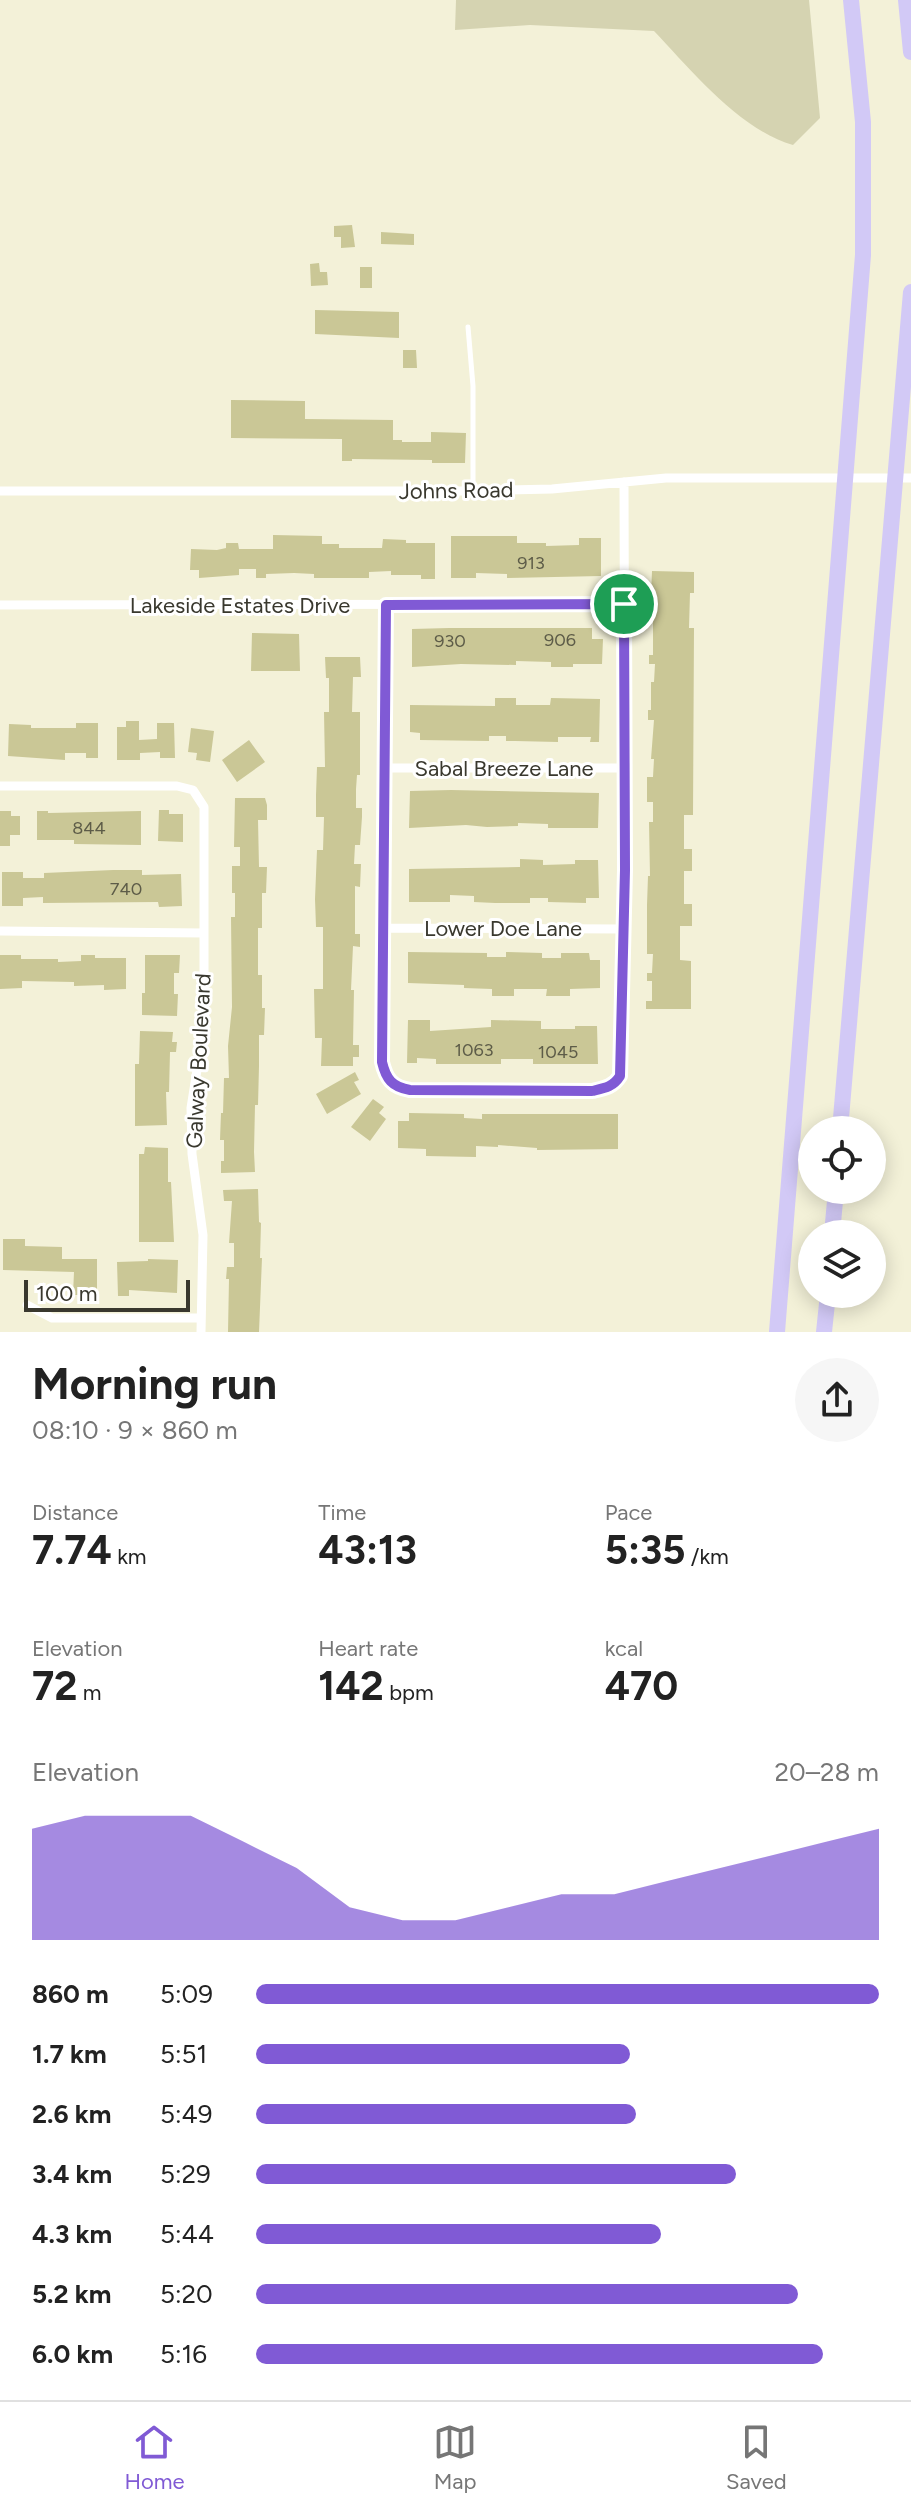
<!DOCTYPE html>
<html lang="en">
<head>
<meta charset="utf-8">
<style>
  :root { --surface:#fff; --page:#f6f6f6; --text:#222; --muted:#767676; --line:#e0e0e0; --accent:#805ad5 }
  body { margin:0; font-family:Figtree,sans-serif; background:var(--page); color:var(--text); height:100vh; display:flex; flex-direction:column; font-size:30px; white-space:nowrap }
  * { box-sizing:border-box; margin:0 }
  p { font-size:26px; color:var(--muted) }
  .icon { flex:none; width:44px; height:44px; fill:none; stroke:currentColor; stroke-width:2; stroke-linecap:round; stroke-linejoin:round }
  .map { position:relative; height:1332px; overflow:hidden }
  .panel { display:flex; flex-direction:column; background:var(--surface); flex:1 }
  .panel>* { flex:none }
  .controls { position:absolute; left:798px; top:1116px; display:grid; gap:16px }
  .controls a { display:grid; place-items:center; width:88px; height:88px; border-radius:50%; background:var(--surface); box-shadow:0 4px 20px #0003; font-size:40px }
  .scale { position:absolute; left:24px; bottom:20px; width:166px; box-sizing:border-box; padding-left:8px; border:4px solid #39382e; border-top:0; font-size:22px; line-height:28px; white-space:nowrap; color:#39382e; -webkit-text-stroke:6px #fff; paint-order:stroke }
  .pin { position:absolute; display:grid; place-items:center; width:68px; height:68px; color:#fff; margin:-34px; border:4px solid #fff; border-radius:50%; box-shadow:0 2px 8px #0007 }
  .round { display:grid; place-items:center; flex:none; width:84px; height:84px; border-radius:42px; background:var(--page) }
  .summary { display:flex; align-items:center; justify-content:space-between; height:136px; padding:0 32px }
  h1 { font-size:44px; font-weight:700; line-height:60px }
  .figures { display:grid; grid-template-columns:repeat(3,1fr); gap:12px; height:136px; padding:8px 32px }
  .figures div { display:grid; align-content:center }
  .figures b { font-size:40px; font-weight:700 }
  .figures small { font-size:22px; font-weight:400 }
  .figures p { font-size:22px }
  .chart { height:224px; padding:16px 32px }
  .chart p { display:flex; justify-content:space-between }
  .chart svg { width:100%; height:144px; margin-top:8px; fill:var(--accent); opacity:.7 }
  ul { padding:0 32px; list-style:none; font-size:26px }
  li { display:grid; grid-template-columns:128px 96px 1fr; align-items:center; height:60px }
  li i { height:20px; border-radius:10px; background:var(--accent) }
  .tabs { display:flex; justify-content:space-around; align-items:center; height:112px; border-top:2px solid var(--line); background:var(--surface); font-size:22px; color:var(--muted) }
  .tabs a { display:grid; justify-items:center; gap:4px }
  .tabs .current { color:var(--accent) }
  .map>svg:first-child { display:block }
  .green { fill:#d5d3b1 }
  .building { fill:#cac796 }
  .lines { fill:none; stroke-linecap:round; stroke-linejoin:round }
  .lane { stroke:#fff; stroke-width:5 }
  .street { stroke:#fff; stroke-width:9 }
  .highway { stroke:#d2c9f6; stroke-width:16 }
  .route-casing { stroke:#fff; stroke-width:16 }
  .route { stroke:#805ad5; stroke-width:10 }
  .labels { text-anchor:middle; stroke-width:6; stroke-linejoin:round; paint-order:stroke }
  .number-label { font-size:18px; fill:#5d5c48 }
  .street-label { font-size:22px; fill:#39382e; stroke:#fff }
</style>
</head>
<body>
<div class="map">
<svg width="911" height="1332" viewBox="0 0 911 1332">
  <rect width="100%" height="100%" fill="#f3f1d8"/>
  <!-- green -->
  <path class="green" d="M456,0H809L820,118L793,145C740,130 691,70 654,31L530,25L455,30Z"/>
  <!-- building -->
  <path class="building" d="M352,225L355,247L341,248V237H334V226Z
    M381,232L414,234V245L381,244Z
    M319,263L320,272H327L328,285L311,286L310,264Z
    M360,267H372V288H360Z
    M315,310L399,312V338L315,334Z
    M403,350H416L417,368H403Z
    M231,400L305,401V419L393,420V440H402V442H431V432L466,433L465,463H432V460L352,459V461H342V439L231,438Z
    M273,535L322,536V544H339V548H382L383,539L406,540V543H435V579H421V575H391V571L369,572V578H314V574L294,573L266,574V578H256V569H239V575L199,578V570H190L191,549L217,550L226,548V543H238L239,549H273Z
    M451,536H517V543H546V546L579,545V538H601V576L507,578V574L476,573V578H451Z
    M652,571L694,572V593H690L689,628H694L693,815H684V849H692V871H684V904H692V926H680V960L691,961V1009H646V1001H652V981H647V973H652L653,954H647V905L648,876H650L649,822H653V802H647V777H653L654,759H651L654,720H648V710H651V682H654L655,664H649V655H653V621L650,620Z
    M449,628H592V639H603L602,664H573V667H551V662L516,661V665L461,664L412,667V629Z
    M252,633L299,634L300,671H251Z
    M325,657H360L361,677H353L352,712H360V775H357L356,789V808H362V817L360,845H355L354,864H361L360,887L355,886V934H360V947L353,946L351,990H354L353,1045H359V1057H353V1066H321L322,1038H315L314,989H323V927H316L315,899L317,850H323L324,817H316V795L317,767H325L324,712H329V678H326Z
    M495,698H516V705H550L551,698L600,699L599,742H590L591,737H558V742L515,741H506V736H489V741L420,740V733L410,732V705L495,706Z
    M126,721H139V740L157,739V723H174L175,758H160V752L140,753V760H117V727H126Z
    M76,723H98V758H86V753H65V760L8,756L9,724L31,725V728H76Z
    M191,728L214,731L210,762L196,760L197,753L188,752Z
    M249,740L265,762L237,782L222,760Z
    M451,790L599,793L598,828H548V824L518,823V826L487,827L466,825L409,828L410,791Z
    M235,798H265L267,805V820H258L259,867H267L266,893H262V928H258V975H262V1008H265L264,1035H259V1066L258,1105H255L254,1152L255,1172L221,1173V1161H224V1140H220L221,1113H223L224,1078H229L228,1046L232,1007L231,917H235V893H232V866H240V847H234Z
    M159,810H169V814H183V842L158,841Z
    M0,811H11V816H20V835H10V846H0Z
    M37,811H48V813L141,811V845L74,844V840H37Z
    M520,859L543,860V865L575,864V860H598L599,898H586V903L548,902V898H530V903H495L474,902V896L450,895V902H409V869L520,867Z
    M113,870H142V875L181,874L182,906L159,907L158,902L43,903V897L23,898V906H2V872H23V878H44V873Z
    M408,952L487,953V957H506V952L542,953V958H561V953H589L590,960H600V988L570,989V996H546L547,989H514V996H492V989L464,988V985L408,983Z
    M0,955H21V959H58V962L81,961V955H95V958H126V989L104,990V985L74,986V982L22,981V988L0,989Z
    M145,955H180L179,973H174V994H178L177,1016L142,1015V993H145Z
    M408,1020H430V1031L491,1027V1020L541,1021V1029H575V1026H597L598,1064H533V1059H501V1064H436V1059L417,1058V1063H407Z
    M140,1031L173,1032L172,1042H177L176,1052H170L169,1092H166L167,1125L135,1126V1064H139Z
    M355,1072L359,1080L354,1082L361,1094L327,1114L316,1094Z
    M373,1099L384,1107L379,1113L386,1119L370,1141L351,1127Z
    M409,1113L464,1114V1118L482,1119V1114H618V1149L537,1150V1148L498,1145V1147L476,1146V1157L426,1156V1149L398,1148V1121H409Z
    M145,1147L168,1148V1182H171L174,1242H139V1154H144Z
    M258,1189L259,1222L261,1223L260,1258H262L259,1332H228L229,1279H226L227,1267H234V1243H229L232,1201H224L223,1190Z
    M3,1239H25V1246L62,1247V1259H97V1289H92V1295H73L74,1272L3,1270Z
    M148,1259L178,1260L177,1293L129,1290V1296H118L117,1262L148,1261Z"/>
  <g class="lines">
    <!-- lane -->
    <path class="lane" d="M468,327L473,386V490"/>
    <!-- street -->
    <path class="street" d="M0,491H473L552,489L666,478H911
      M0,605L624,604
      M386,605L382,1062C386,1079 392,1087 410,1090L592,1091L608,1088L615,1084L620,1076L622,1046L625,870L624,482
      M384,768H624
      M0,786H177L193,790L204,807V1026L191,1108L192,1154L203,1235L201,1332
      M383,928L623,929
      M0,931L204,933
      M27,1305L52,1318H201"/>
    <!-- highway -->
    <path class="highway" d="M906,0L911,52
      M840,1130L911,292
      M832,1234L836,1190
      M777,1332L863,255V122L851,0
      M824,1332L828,1294"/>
  </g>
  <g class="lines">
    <!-- route casing -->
    <g class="route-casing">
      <path id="route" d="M624,604L625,870L620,1076C613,1087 605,1088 592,1091L410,1090C392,1087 386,1079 382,1062L386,605Z"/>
    </g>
    <!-- route -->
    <use href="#route" class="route"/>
  </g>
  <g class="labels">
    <!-- number labels -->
    <g class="number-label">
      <text x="531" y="569">913</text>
      <text x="560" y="646">906</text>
      <text x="450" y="647">930</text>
      <text x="89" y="834">844</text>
      <text x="126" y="895">740</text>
      <text x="474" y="1056">1063</text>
      <text x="558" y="1058">1045</text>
    </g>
    <!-- street labels -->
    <g class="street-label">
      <text transform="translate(456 490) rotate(-1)" y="8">Johns Road</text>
      <text x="240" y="613">Lakeside Estates Drive</text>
      <text x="504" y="776">Sabal Breeze Lane</text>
      <text x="503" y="936">Lower Doe Lane</text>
      <text transform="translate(198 1061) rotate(-87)" y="8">Galway Boulevard</text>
    </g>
  </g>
</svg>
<div class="controls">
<a><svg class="icon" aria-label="locate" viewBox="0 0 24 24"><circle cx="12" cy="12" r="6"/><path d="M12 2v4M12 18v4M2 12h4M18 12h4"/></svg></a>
<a><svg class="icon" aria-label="layers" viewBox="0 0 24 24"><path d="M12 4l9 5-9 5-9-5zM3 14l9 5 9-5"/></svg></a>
</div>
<div class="scale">100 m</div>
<div class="pin" style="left:624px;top:604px;background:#1e9e55"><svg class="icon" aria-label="arrive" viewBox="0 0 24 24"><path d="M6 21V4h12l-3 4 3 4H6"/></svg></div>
</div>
<section class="panel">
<div class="summary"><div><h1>Morning run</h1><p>08:10 · 9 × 860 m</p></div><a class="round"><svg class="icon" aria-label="share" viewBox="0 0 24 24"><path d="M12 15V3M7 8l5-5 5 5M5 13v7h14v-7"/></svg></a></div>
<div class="figures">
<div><p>Distance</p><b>7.74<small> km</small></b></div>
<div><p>Time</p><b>43:13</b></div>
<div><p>Pace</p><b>5:35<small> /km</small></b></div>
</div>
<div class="figures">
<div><p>Elevation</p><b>72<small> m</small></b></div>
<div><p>Heart rate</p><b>142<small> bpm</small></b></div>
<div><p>kcal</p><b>470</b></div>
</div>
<div class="chart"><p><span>Elevation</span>20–28 m</p>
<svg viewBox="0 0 160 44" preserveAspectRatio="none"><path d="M0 44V10L10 6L20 6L30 6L40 14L50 22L60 34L70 38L80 38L90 34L100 30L110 30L120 26L130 22L140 18L150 14L160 10V44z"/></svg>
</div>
<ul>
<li><b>860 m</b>5:09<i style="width:100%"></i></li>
<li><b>1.7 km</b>5:51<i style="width:60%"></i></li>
<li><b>2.6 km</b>5:49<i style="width:61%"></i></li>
<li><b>3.4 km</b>5:29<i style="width:77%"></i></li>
<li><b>4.3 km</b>5:44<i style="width:65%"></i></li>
<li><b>5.2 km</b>5:20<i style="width:87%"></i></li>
<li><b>6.0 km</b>5:16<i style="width:91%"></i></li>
</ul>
</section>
<nav class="tabs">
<a class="current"><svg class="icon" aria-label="home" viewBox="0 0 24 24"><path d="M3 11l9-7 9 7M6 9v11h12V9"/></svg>Home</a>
<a><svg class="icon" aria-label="map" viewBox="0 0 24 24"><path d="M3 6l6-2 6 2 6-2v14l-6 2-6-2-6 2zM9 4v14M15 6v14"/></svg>Map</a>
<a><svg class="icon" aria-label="saved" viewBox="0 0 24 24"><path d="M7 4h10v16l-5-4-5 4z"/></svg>Saved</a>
</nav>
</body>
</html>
